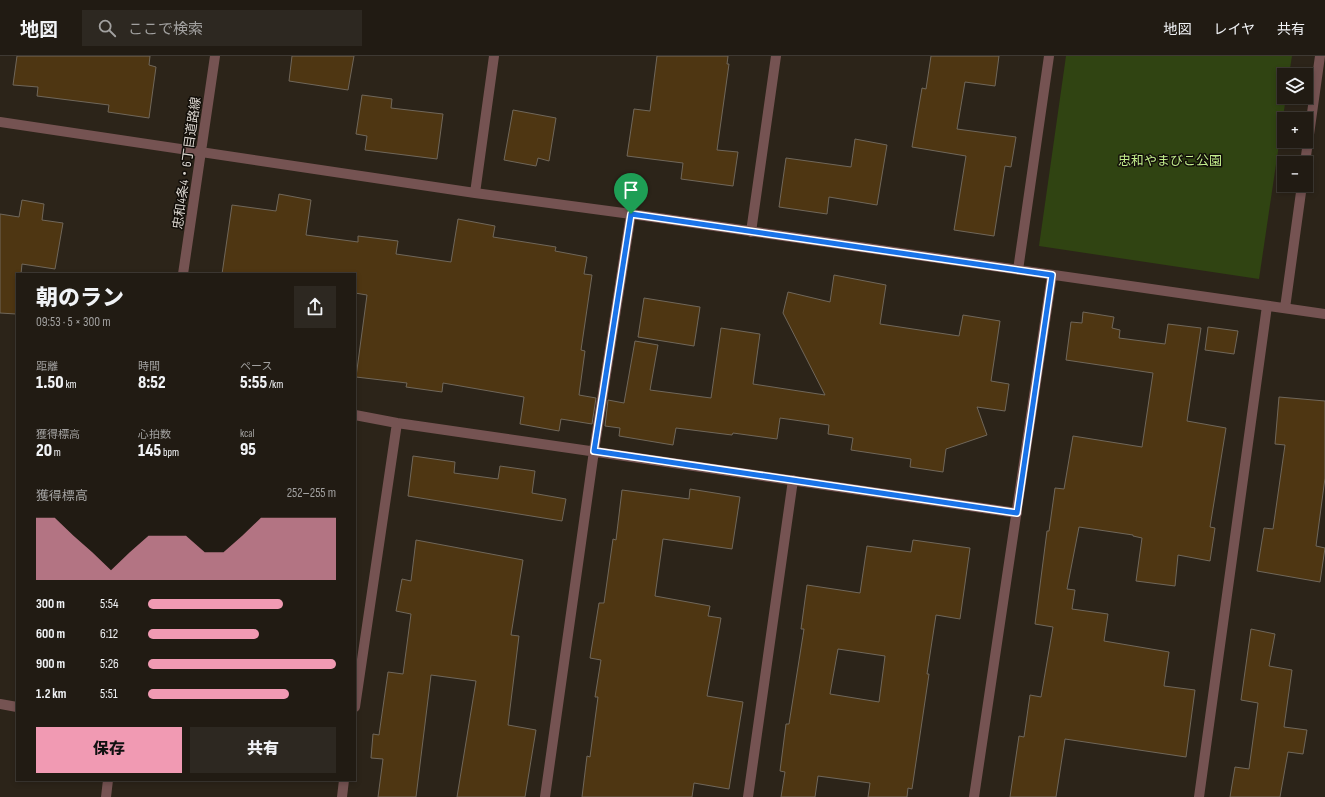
<!DOCTYPE html>
<html lang="ja">
<head>
<meta charset="utf-8">
<style>
  :root { --surface:#211b13; --page:#2d2821; --text:#f1f3f6; --muted:#a2a1a0; --line:#3e3933; --accent:#f19ab3 }
  body { margin:0; font-family:"Sofia Sans Condensed","Noto Sans JP",sans-serif; background:var(--page); color:var(--text); height:100vh; display:flex; flex-direction:column; font-size:15px; white-space:nowrap }
  * { box-sizing:border-box; margin:0 }
  p { font-size:13px; color:var(--muted) }
  .icon { flex:none; width:22px; height:22px; fill:none; stroke:currentColor; stroke-width:2; stroke-linecap:round; stroke-linejoin:round }
  .map { position:relative; flex:1; overflow:hidden }
  .details { position:absolute; left:16px; top:217px; width:340px; height:508px; display:flex; flex-direction:column; background:var(--surface); border-radius:0px; box-shadow:0 2px 6px #0003,0 0 0 1px var(--line) }
  .details>* { flex:none }
  .controls { position:absolute; left:1277px; top:12px; display:grid; gap:8px }
  .controls a { display:grid; place-items:center; width:36px; height:36px; border-radius:0px; background:var(--surface); box-shadow:0 2px 6px #0003,0 0 0 1px var(--line); font-size:20px }
  .pin { position:absolute; display:grid; place-items:center; width:34px; height:34px; color:#fff; margin:-41px -17px; border-radius:50% 50% 50% 0; rotate:-45deg; box-shadow:0 0 4px #0007 }
  .pin .icon { rotate:45deg }
  .round { display:grid; place-items:center; flex:none; width:42px; height:42px; border-radius:0px; background:var(--page) }
  .head { display:flex; align-items:center; justify-content:space-between; height:68px; padding:0 20px }
  h1 { font-size:22px; font-weight:800; line-height:30px }
  .figures { display:grid; grid-template-columns:repeat(3,1fr); gap:6px; height:68px; padding:4px 20px }
  .figures div { display:grid; align-content:center }
  .figures b { font-size:17px; font-weight:800 }
  .figures small { font-size:11px; font-weight:400 }
  .figures p { font-size:11px }
  .chart { height:112px; padding:8px 20px }
  .chart p { display:flex; justify-content:space-between }
  .chart svg { width:100%; height:72px; margin-top:4px; fill:var(--accent); opacity:.7 }
  .cta { display:flex; gap:8px; margin-top:auto; padding:8px 20px }
  .cta a { flex:1; height:46px; border-radius:0px; background:var(--accent); color:#111; font-size:16px; font-weight:800; line-height:46px; text-align:center }
  .cta a+a { background:var(--page); color:var(--text) }
  ul { padding:0 20px; list-style:none; font-size:13px }
  li { display:grid; grid-template-columns:64px 48px 1fr; align-items:center; height:30px }
  li i { height:10px; border-radius:5px; background:var(--accent) }
  header { display:flex; align-items:center; gap:24px; box-sizing:border-box; height:56px; padding:0 20px; background:var(--surface); border-bottom:1px solid var(--line) }
  header strong { font-size:19px }
  nav { display:flex; gap:22px; margin-inline-start:auto; font-size:14px }
  .search { width:280px; height:36px; background:var(--page); display:flex; align-items:center; gap:10px; box-sizing:border-box; padding:0 14px; border-radius:0px; color:var(--muted); font-size:15px }
  .map>svg:first-child { display:block }
  .green { fill:#304412 }
  .building { fill:#4e3612; stroke:#70675a; fill-rule:evenodd }
  .lines { fill:none; stroke-linecap:round; stroke-linejoin:round }
  .minor { stroke:#755352; stroke-width:10 }
  .route-casing { stroke:#fff; stroke-width:8 }
  .route { stroke:#1a73e8; stroke-width:5 }
  .labels { text-anchor:middle; stroke-width:3; stroke-linejoin:round; paint-order:stroke }
  .park-label { font-size:13px; fill:#c2ed8c; stroke:#120e09 }
  .street-label { font-size:13px; fill:#dbd6cf; stroke:#120e09 }
</style>
</head>
<body>
<header>
<strong>地図</strong>
<div class="search"><svg class="icon" aria-label="search" viewBox="0 0 24 24"><circle cx="10" cy="10" r="6"/><path d="M15 15l6 6"/></svg>ここで検索</div>
<nav><a>地図</a><a>レイヤ</a><a>共有</a></nav>
</header>
<div class="map">
<svg width="1325" height="741" viewBox="0 0 1325 741">
  <rect width="100%" height="100%" fill="#2c2419"/>
  <!-- green -->
  <path class="green" d="M1066,0H1292L1289,19H1284V41H1286L1259,223L1039,190Z"/>
  <!-- building -->
  <path class="building" d="M17,0H150L149,9L156,11L149,62L108,56L109,49L37,40L38,31L13,29Z
    M292,0H354L348,34L289,25Z
    M657,0H728L727,8H729L717,94L738,96L733,130L681,123L683,107L627,100L634,53L650,55Z
    M931,0H999L995,30L965,26L957,73L1016,81L1011,111L1005,110L994,180L954,174L966,100L912,91L922,32L926,33Z
    M362,39L392,43L391,52L443,58L437,103L365,94L367,80L356,78Z
    M513,54L556,62L549,105L538,102L536,110L504,104Z
    M855,83L887,89L877,149L829,141L827,158L779,151L786,102L851,111Z
    M279,138L311,144L306,179L358,186V180L398,185L396,198L451,206L458,163L495,170L493,181L556,191L555,195L587,201L584,218L592,219L581,294L585,295L579,339L596,342L592,368L561,363L559,375L520,368L524,341L443,327L442,336L406,331L407,327L356,321L367,239L355,237V218H222L232,149L276,155Z
    M22,144L44,148L42,164L63,167L55,213L22,208L21,218H17L16,258L0,257V158L19,161Z
    M834,219L886,229L880,268L959,280L963,259L1000,265L991,325L1009,328L1005,355L977,351L987,379L946,393L943,416L910,411L911,403L851,394L853,382L828,378L829,369L780,362L777,383L733,377L732,379L676,372L673,389L619,380L620,372L605,370L608,344L624,347L635,285L658,289L650,334L711,342L721,272L760,278L753,328L825,339L783,257L788,236L830,246Z
    M644,242L700,251L694,290L638,281Z
    M1083,256L1114,261L1112,272L1120,274L1119,282L1165,288L1168,268L1201,272L1187,365L1226,372L1210,471L1215,472L1210,505L1178,499L1175,530L1136,525L1142,482L1133,480V479L1079,471L1067,533L1075,534L1072,553L1108,558L1104,585L1169,596L1164,630L1195,634L1186,701L1065,683L1056,741H1010L1019,680L1024,681L1030,639L1041,641L1053,571L1035,568L1047,475H1049L1055,432L1064,433L1073,380L1142,391L1153,317L1066,304L1071,266L1082,267Z
    M1208,271L1238,275L1234,298L1205,294Z
    M1279,341L1325,345V422L1316,490L1325,492L1320,526L1257,515L1264,472L1273,473L1285,389L1275,388Z
    M413,400L455,406L454,417L498,423L500,410L535,415L532,437L566,443L562,465L408,440Z
    M690,433L740,441L732,493L663,483L655,540L710,550L708,560L721,562L707,640L743,646L729,733L694,727L692,741H582L587,700L590,701L598,641H595L601,604L590,602L599,547H604L613,483L616,484L622,434L689,443Z
    M416,484L523,504L511,579L519,580L508,669L536,674L525,741H457L476,625L431,619L416,741H378L383,703L371,702L373,678L379,679L388,616L403,618L411,558L396,555L402,523L411,525Z
    M913,484L970,492L960,563L936,559L927,618H929L912,733L908,732L907,741H868L870,727L818,720L815,741H781L785,716L780,715L786,668H789L804,573H801L807,529L860,537L867,490L911,496ZM838,593L885,600L879,646L830,638Z
    M1251,573L1275,578L1269,610L1292,614L1284,671L1307,674L1303,698L1288,696L1280,741H1230L1235,711L1249,713L1258,647L1241,644Z"/>
  <g class="lines">
    <!-- minor -->
    <path class="minor" d="M0,66L475,137L631,158L1325,258
      M1305,107L1320,0
      M475,137L494,0
      M751,176L776,0
      M1018,214L1049,0
      M183,218L215,0
      M1285,252L1302,129
      M355,359L397,367L1017,457
      M0,648L17,651
      M355,651L397,367
      M106,741L108,724
      M342,741L344,724
      M545,741L594,395L631,158
      M748,741L793,424
      M974,741L1052,219
      M1199,741L1267,250"/>
  </g>
  <g class="lines">
    <!-- route casing -->
    <g class="route-casing">
      <path id="route" d="M631,158L1052,219L1017,457L594,395Z"/>
    </g>
    <!-- route -->
    <use href="#route" class="route"/>
  </g>
  <g class="labels">
    <!-- park labels -->
    <g class="park-label">
      <text x="1170" y="109">忠和やまびこ公園</text>
    </g>
    <!-- street labels -->
    <g class="street-label">
      <text transform="translate(186 107) rotate(-82)" y="5">忠和4条4・6丁目道路線</text>
    </g>
  </g>
</svg>
<div class="controls">
<a><svg class="icon" aria-label="layers" viewBox="0 0 24 24"><path d="M12 4l9 5-9 5-9-5zM3 14l9 5 9-5"/></svg></a>
<a>+</a>
<a>−</a>
</div>
<div class="pin" style="left:631px;top:158px;background:#1e9e55"><svg class="icon" aria-label="arrive" viewBox="0 0 24 24"><path d="M6 21V4h12l-3 4 3 4H6"/></svg></div>
<section class="details">
<div class="head"><div><h1>朝のラン</h1><p>09:53 · 5 × 300 m</p></div><a class="round"><svg class="icon" aria-label="share" viewBox="0 0 24 24"><path d="M12 15V3M7 8l5-5 5 5M5 13v7h14v-7"/></svg></a></div>
<div class="figures">
<div><p>距離</p><b>1.50<small> km</small></b></div>
<div><p>時間</p><b>8:52</b></div>
<div><p>ペース</p><b>5:55<small> /km</small></b></div>
</div>
<div class="figures">
<div><p>獲得標高</p><b>20<small> m</small></b></div>
<div><p>心拍数</p><b>145<small> bpm</small></b></div>
<div><p>kcal</p><b>95</b></div>
</div>
<div class="chart"><p><span>獲得標高</span>252–255 m</p>
<svg viewBox="0 0 160 44" preserveAspectRatio="none"><path d="M0 44V6L10 6L20 17L30 27L40 38L50 27L60 17L70 17L80 17L90 27L100 27L110 17L120 6L130 6L140 6L150 6L160 6V44z"/></svg>
</div>
<ul>
<li><b>300 m</b>5:54<i style="width:72%"></i></li>
<li><b>600 m</b>6:12<i style="width:59%"></i></li>
<li><b>900 m</b>5:26<i style="width:100%"></i></li>
<li><b>1.2 km</b>5:51<i style="width:75%"></i></li>
</ul>
<div class="cta"><a>保存</a><a>共有</a></div>
</section>
</div>
</body>
</html>
